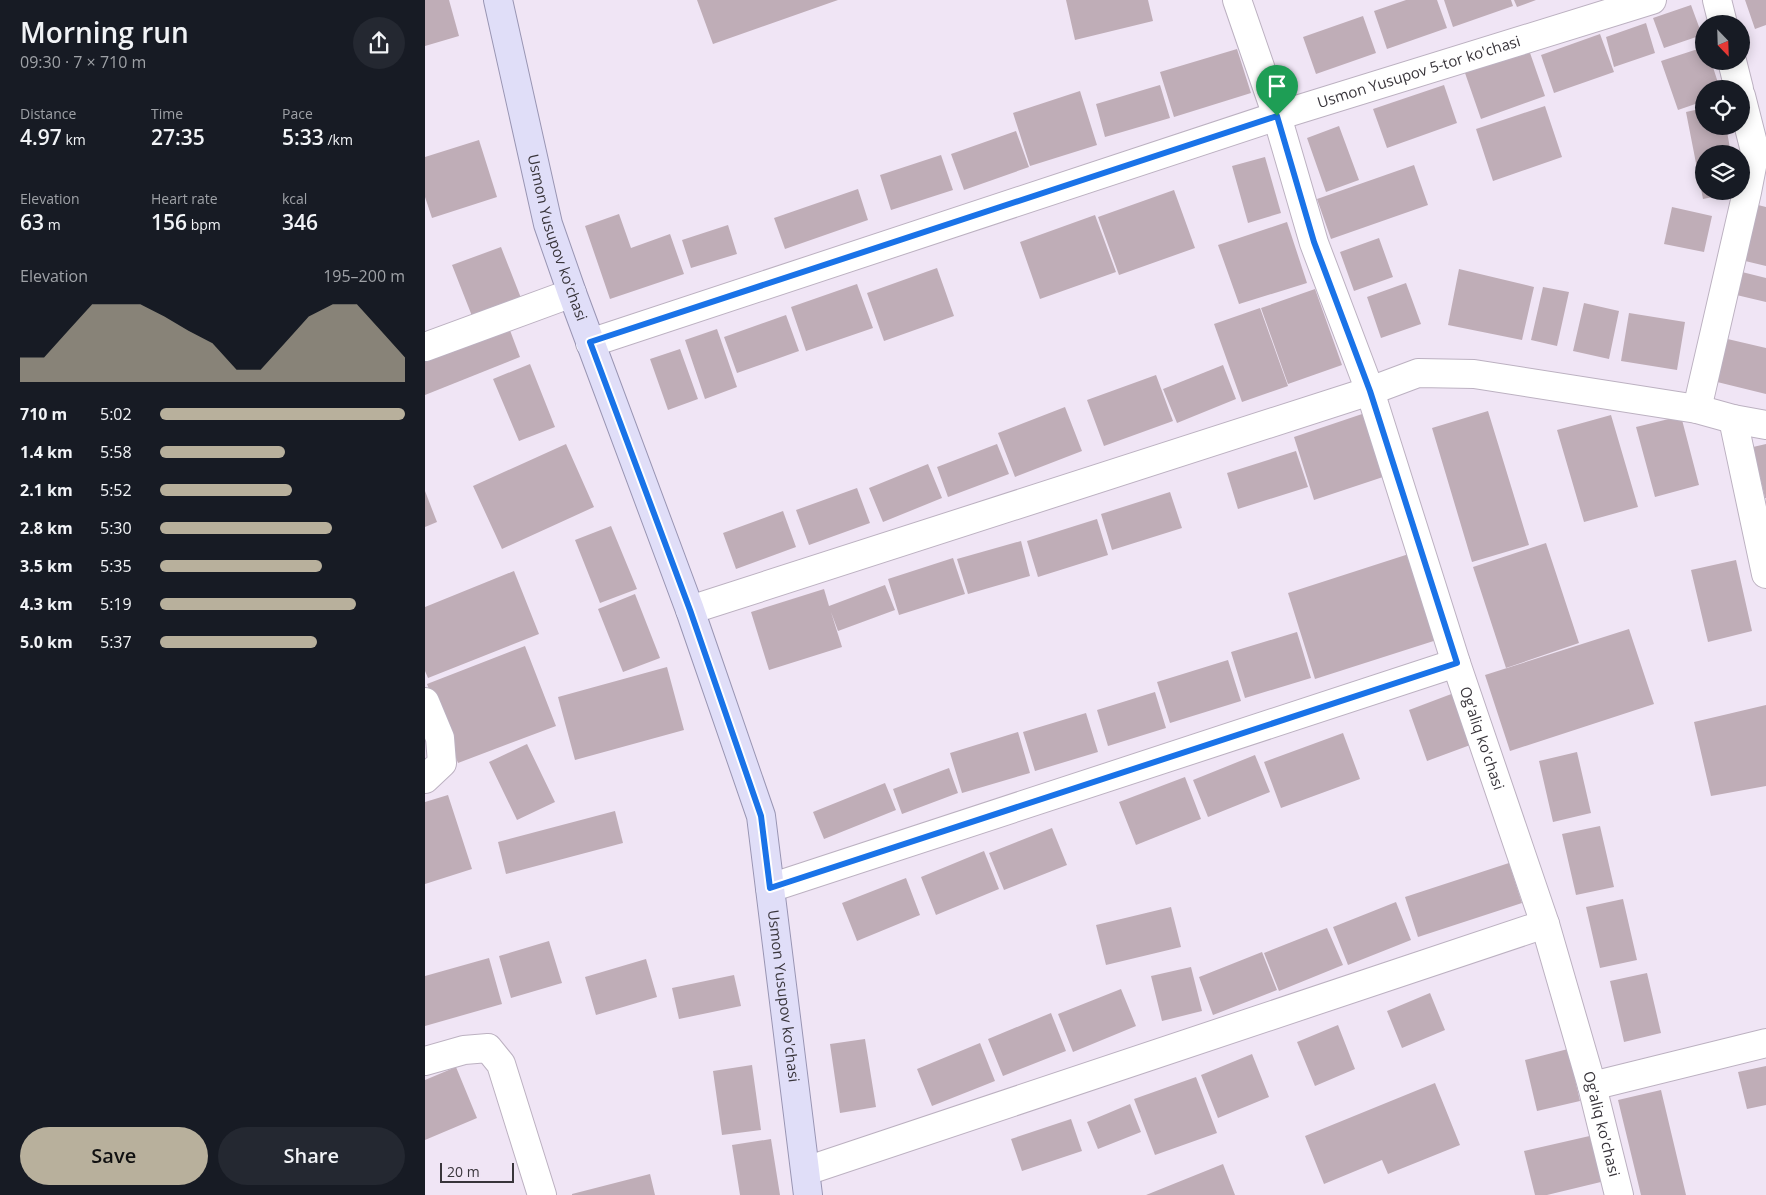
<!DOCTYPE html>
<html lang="en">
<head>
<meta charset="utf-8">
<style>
  :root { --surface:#171b24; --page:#242831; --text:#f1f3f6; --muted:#9ea1a6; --accent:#b8b09c }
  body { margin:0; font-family:"Open Sans",sans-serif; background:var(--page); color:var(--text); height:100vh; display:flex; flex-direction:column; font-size:19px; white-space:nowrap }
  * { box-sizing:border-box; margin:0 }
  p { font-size:16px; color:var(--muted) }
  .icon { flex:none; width:28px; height:28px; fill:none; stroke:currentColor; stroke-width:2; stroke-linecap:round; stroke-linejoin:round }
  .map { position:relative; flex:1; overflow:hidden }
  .drawer { display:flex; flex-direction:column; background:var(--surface); width:425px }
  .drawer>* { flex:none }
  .needle { width:32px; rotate:157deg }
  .controls { position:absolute; left:1270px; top:15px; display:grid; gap:10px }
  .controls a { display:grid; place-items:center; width:55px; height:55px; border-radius:50%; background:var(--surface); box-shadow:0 2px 12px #0003; font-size:25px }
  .scale { position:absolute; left:15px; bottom:12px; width:74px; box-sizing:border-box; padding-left:5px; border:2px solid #39353b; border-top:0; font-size:14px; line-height:18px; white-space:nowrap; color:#39353b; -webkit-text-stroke:4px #f0e5f5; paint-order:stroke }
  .pin { position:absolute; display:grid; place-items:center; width:42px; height:42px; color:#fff; margin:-51px -21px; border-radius:50% 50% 50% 0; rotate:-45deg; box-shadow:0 0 5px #0007 }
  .pin .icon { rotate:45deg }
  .round { display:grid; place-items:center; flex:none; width:52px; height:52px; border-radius:26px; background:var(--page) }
  .headline { display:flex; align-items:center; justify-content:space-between; height:85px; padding:0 20px }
  h1 { font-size:28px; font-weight:600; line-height:38px }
  .stats { display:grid; grid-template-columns:repeat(3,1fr); gap:8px; height:85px; padding:5px 20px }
  .stats div { display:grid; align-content:center }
  .stats b { font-size:21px; font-weight:600 }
  .stats small { font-size:14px; font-weight:400 }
  .stats p { font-size:14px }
  .chart { height:140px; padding:10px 20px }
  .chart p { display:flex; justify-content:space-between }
  .chart svg { width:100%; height:90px; margin-top:5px; fill:var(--accent); opacity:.7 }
  .action { display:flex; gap:10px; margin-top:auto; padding:10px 20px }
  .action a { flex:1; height:58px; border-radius:30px; background:var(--accent); color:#111; font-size:20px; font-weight:600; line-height:58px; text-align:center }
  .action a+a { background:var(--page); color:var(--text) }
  ul { padding:0 20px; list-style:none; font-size:16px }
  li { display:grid; grid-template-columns:80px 60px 1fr; align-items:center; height:38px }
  li i { height:12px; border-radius:6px; background:var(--accent) }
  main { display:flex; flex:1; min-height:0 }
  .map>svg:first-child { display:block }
  .building { fill:#bfadb7 }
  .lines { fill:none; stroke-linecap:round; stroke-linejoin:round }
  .street-casing { stroke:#bcb1c1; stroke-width:30 }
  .primary-casing { stroke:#9995b3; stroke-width:30 }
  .street { stroke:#fff; stroke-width:28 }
  .primary { stroke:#e0def8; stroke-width:28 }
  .route-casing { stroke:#fff; stroke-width:10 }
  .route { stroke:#1a73e8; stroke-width:6 }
  .labels { text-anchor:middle; stroke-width:4.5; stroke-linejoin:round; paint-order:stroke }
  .street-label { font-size:15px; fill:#39353b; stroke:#f0e5f5 }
</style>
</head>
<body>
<main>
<section class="drawer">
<div class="headline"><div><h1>Morning run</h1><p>09:30 · 7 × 710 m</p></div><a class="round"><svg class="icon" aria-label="share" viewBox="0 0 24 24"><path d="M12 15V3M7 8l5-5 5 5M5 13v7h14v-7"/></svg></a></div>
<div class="stats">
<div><p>Distance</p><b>4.97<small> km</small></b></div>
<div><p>Time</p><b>27:35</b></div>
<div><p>Pace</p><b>5:33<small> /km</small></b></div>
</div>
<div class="stats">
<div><p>Elevation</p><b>63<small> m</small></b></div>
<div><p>Heart rate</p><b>156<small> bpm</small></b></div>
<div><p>kcal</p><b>346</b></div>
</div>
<div class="chart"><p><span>Elevation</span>195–200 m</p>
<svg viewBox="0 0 160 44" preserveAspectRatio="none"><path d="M0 44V32L10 32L20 19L30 6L40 6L50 6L60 12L70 19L80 25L90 38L100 38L110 25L120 12L130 6L140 6L150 19L160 32V44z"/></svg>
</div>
<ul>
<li><b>710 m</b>5:02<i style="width:100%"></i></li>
<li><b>1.4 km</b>5:58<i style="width:51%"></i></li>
<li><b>2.1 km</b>5:52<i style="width:54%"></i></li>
<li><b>2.8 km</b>5:30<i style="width:70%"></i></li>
<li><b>3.5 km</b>5:35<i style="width:66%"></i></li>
<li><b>4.3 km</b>5:19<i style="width:80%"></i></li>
<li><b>5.0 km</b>5:37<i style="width:64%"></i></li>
</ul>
<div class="action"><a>Save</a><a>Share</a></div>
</section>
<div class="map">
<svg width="1341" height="1195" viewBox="0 0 1341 1195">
  <rect width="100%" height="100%" fill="#f0e5f5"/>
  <!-- building -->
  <path class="building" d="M0,0H24L34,36L0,46Z
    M272,0H413L288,44Z
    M641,0H723L728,21L650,40Z
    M981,0H1012L1022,28L962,49L949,11Z
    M1019,0H1086L1088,6L1028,27Z
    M1089,0H1111L1092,7Z
    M1320,0H1341V25L1330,29Z
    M1266,5L1277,35L1239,48L1228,18Z
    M938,16L951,53L891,74L878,37Z
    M1221,23L1230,53L1189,67L1181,37Z
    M1175,34L1189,72L1129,93L1116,55Z
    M1279,47V61H1286L1295,89H1279V101L1253,110L1236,61Z
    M812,49L826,93L749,117L735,72Z
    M1104,50L1120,96L1056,119L1040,73Z
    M735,85L745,118L680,137L671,104Z
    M1019,85L1032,123L962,148L948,109Z
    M655,91L672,145L605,166L588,113Z
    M1120,106L1137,157L1068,181L1051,129Z
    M1279,108V126H1301L1306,154H1279V191L1313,192L1278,199L1261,112Z
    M914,126L934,180L901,192L882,138Z
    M591,131L604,167L539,190L526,154Z
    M54,140L72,197L7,218L0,197V157Z
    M516,155L528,190L466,210L455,175Z
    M840,157L856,213L823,223L807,166Z
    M989,165L1003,205L906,239L892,199Z
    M433,189L443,220L360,249L349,218Z
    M749,190L770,248L694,275L673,217Z
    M1329,204L1341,207V266L1316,260Z
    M1247,207L1287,216L1279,252L1239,244Z
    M194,214L206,248L245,234L259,274L185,299L160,226Z
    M670,215L691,272L615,299L595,242Z
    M862,222L882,283L814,304L793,245Z
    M303,225L312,254L266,268L257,240Z
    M954,238L968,277L929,291L915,252Z
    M76,247L96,298L47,316L27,265Z
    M512,268L529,316L459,341L442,293Z
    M1034,269L1109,287L1097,340L1023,325Z
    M1309,270L1341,278V302L1303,293Z
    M981,283L996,324L956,338L942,297Z
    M432,284L448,328L381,351L366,307Z
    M1118,287L1144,292L1132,346L1106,340Z
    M890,289L917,365L863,384L836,308Z
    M1159,303L1194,311L1184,359L1148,351Z
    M835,308L863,386L817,402L789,324Z
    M1204,313L1260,322L1252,370L1196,361Z
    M361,315L374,351L312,373L299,337Z
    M83,325L95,357L0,395V359Z
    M292,329L312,387L280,399L260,340Z
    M1294,337L1341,348V394L1284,380Z
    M255,349L273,399L243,410L225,359Z
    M105,364L130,427L94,441L68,379Z
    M798,365L811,399L752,423L738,389Z
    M731,375L748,421L679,446L662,400Z
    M640,407L657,451L590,477L573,433Z
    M946,411L967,474L889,500L869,437Z
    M1063,411L1104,545L1047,562L1007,428Z
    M1186,415L1213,507L1159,522L1132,430Z
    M1256,416L1274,485L1230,497L1211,427Z
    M141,444L169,507L77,549L48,486Z
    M572,444L584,474L523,497L512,467Z
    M1341,444V498H1340L1328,447Z
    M871,451L883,487L813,509L802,473Z
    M503,464L517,498L458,522L444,488Z
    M432,488L445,523L384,545L371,510Z
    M0,491L12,522L0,527Z
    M745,492L757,528L687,550L676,514Z
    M358,511L371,547L311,569L298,533Z
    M672,519L683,555L613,577L602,541Z
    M186,526L212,589L175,603L150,540Z
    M596,541L605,576L543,594L532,559Z
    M1121,543L1154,643L1081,668L1048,567Z
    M990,552L1018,638L890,679L863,593Z
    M528,558L540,594L474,615L463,579Z
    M1311,560L1327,631L1283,642L1266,570Z
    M89,571L114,634L3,678L0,671V607Z
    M460,585L470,610L413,631L406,612L417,647L344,670L326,612L399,589L404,606Z
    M210,594L235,658L198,672L173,609Z
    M1204,629L1229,704L1085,751L1060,675Z
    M872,632L886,678L820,698L806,652Z
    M100,646L131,726L33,763L2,684Z
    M803,660L816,701L745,723L732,682Z
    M242,667L259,730L150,760L133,697Z
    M730,692L741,728L683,746L672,710Z
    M1029,693L1048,744L1002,761L984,710Z
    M1341,705V786L1286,796L1269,722Z
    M661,713L673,752L610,771L598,732Z
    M593,732L605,773L537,793L525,753Z
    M918,733L935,779L856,808L839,762Z
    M102,744L130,802L92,820L64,762Z
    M1152,752L1166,813L1128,822L1114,761Z
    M830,755L845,792L783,817L768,780Z
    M524,768L533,793L477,814L468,789Z
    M760,777L776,819L711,845L694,802Z
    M460,783L471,810L399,839L388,812Z
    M23,795L47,869L0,884V802Z
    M190,811L198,843L81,874L73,842Z
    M1175,826L1189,887L1151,895L1137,834Z
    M627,828L642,865L579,890L564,853Z
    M559,851L574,889L511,915L496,877Z
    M1084,863L1097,903L993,937L980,897Z
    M481,878L495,915L432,941L417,903Z
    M1198,899L1212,960L1175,968L1161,907Z
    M971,902L986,940L923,965L908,927Z
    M746,907L756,947L681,965L671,925Z
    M902,928L918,965L854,991L839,953Z
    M124,941L137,983L86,998L74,956Z
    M837,952L852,990L788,1015L774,977Z
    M64,958L77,1004L0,1026V976Z
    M221,959L232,997L171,1015L160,977Z
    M766,967L777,1011L737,1021L726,976Z
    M1222,973L1236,1033L1199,1042L1185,981Z
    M309,975L316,1006L254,1019L247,988Z
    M696,989L711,1026L648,1052L633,1014Z
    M1005,993L1020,1030L977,1048L962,1011Z
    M626,1013L641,1051L578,1076L563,1039Z
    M913,1025L930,1069L890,1086L872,1042Z
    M440,1039L451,1107L415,1113L405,1044Z
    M555,1043L570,1081L507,1106L492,1069Z
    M1143,1049L1155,1101L1112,1111L1100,1060Z
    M827,1054L844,1097L793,1118L776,1075Z
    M327,1065L336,1130L297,1135L288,1071Z
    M1341,1066V1105L1322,1109L1313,1072Z
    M31,1067L52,1118L0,1140V1080Z
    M771,1077L792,1133L730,1155L709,1099Z
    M1010,1083L1035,1145L963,1174L957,1160L899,1184L880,1136Z
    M1236,1090L1261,1195H1216L1193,1100Z
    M705,1104L716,1132L673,1149L662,1122Z
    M646,1119L657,1151L597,1171L586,1139Z
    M1169,1135L1180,1181L1122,1195H1110L1099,1151Z
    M346,1139L355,1195H315L307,1145Z
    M798,1164L810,1195H721Z
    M225,1174L230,1195H147V1194Z"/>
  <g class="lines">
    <!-- street casing -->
    <g class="street-casing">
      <g id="street">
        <path id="s1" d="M812,0L852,116L889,243L945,391L1031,663L1120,924L1167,1086L1194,1195"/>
        <path d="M1292,0L1298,24"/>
        <path d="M1307,61L1314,89"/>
        <path id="s2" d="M165,343L852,116L1227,0"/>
        <path d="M0,347L147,293"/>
        <path d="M1272,409L1322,192L1330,151L1316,96"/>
        <path d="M1308,419L1341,574"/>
        <path d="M265,610L945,391L993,373L1049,374L1272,409L1308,419L1341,425"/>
        <path d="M0,702L15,738L17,763L0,779"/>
        <path d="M345,888L1031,663"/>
        <path d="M0,1061L39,1050L63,1048L76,1064L117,1195"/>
        <path d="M1167,1086L1341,1043"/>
        <path d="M381,1171L1120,924"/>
      </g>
    </g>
    <!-- primary casing -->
    <g class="primary-casing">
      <g id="primary">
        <path id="s3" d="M73,0L123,224L147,293L265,610L336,816L383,1195"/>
      </g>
    </g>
    <!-- street -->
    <use href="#street" class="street"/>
    <!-- primary -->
    <use href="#primary" class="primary"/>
  </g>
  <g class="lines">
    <!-- route casing -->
    <g class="route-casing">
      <path id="route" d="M852,116L889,242L945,391L1032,663L345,888L336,816L265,610L165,342Z"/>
    </g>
    <!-- route -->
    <use href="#route" class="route"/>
  </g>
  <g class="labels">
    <!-- street labels -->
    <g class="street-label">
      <text dy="5" stroke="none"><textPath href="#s2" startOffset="872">Usmon Yusupov 5-tor ko'chasi</textPath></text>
      <text dy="5" stroke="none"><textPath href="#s3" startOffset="245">Usmon Yusupov ko'chasi</textPath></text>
      <text dy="5" stroke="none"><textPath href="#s1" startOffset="778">Og'aliq ko'chasi</textPath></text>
      <text dy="5" stroke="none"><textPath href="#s3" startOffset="1040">Usmon Yusupov ko'chasi</textPath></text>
      <text dy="5" stroke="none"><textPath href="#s1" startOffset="1182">Og'aliq ko'chasi</textPath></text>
    </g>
  </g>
</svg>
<div class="controls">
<a><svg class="needle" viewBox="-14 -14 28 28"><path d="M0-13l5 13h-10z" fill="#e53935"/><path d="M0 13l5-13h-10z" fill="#9ea1a6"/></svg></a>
<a><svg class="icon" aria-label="locate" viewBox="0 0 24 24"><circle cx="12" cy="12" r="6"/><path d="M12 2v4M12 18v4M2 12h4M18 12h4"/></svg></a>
<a><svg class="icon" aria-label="layers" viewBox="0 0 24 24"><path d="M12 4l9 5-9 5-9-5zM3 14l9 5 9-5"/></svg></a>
</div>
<div class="scale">20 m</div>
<div class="pin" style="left:852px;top:116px;background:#1e9e55"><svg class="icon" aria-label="arrive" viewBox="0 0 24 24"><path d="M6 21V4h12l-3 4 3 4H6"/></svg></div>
</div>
</main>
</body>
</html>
